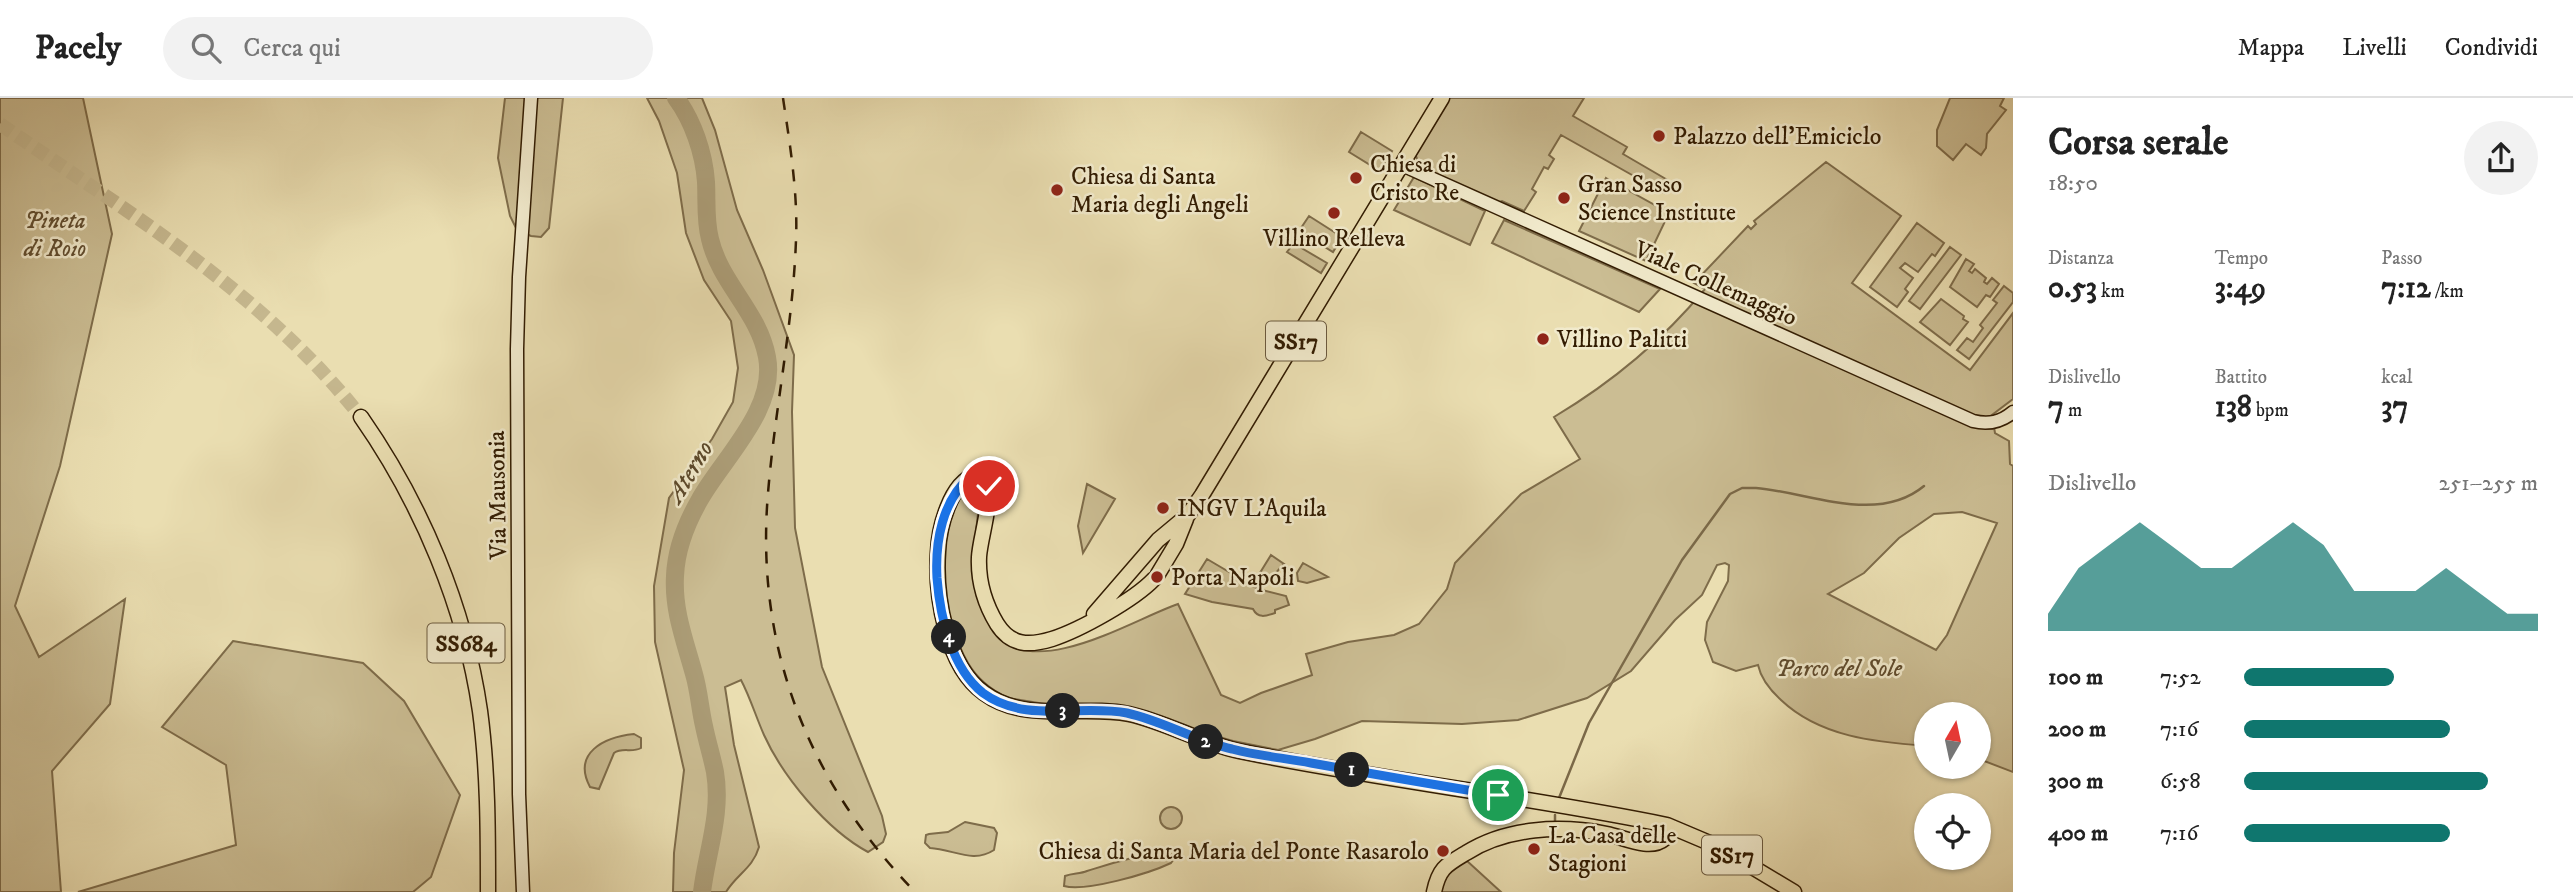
<!DOCTYPE html>
<html lang="it">
<head>
<meta charset="utf-8">
<style>
  :root { --surface:#fff; --page:#f2f2f2; --text:#222; --muted:#767676; --line:#e0e0e0; --accent:#0f766e }
  body { margin:0; font-family:"IM FELL DW Pica",serif; background:var(--page); color:var(--text); height:100vh; display:flex; flex-direction:column; font-size:26px; white-space:nowrap }
  * { box-sizing:border-box; margin:0 }
  p { font-size:23px; color:var(--muted) }
  .icon { flex:none; width:38px; height:38px; fill:none; stroke:currentColor; stroke-width:2; stroke-linecap:round; stroke-linejoin:round }
  .map { position:relative; flex:1; overflow:hidden }
  .details { display:flex; flex-direction:column; background:var(--surface); width:560px }
  .details>* { flex:none }
  .needle { width:46px; rotate:9deg }
  .tools { position:absolute; left:1914px; top:604px; display:grid; gap:14px }
  .tools a { display:grid; place-items:center; width:77px; height:77px; border-radius:50%; background:var(--surface); box-shadow:0 2px 5px #0004; font-size:35px }
  .pin { position:absolute; display:grid; place-items:center; width:60px; height:60px; color:#fff; margin:-30px; border:4px solid #fff; border-radius:50%; box-shadow:0 2px 7px #0007 }
  .km { position:absolute; width:35px; height:35px; margin:-18px; border-radius:50%; background:#222; color:#fff; font-size:19px; line-height:35px; text-align:center }
  .round { display:grid; place-items:center; flex:none; width:74px; height:74px; border-radius:37px; background:var(--page) }
  .headline { display:flex; align-items:center; justify-content:space-between; height:119px; padding:0 35px }
  h1 { font-size:38px; font-weight:700; line-height:52px }
  .stats { display:grid; grid-template-columns:repeat(3,1fr); gap:10px; height:119px; padding:7px 35px }
  .stats div { display:grid; align-content:center }
  .stats b { font-size:30px; font-weight:700 }
  .stats small { font-size:19px; font-weight:400 }
  .stats p { font-size:19px }
  .chart { height:196px; padding:14px 35px }
  .chart p { display:flex; justify-content:space-between }
  .chart svg { width:100%; height:126px; margin-top:7px; fill:var(--accent); opacity:.7 }
  ul { padding:0 35px; list-style:none; font-size:23px }
  li { display:grid; grid-template-columns:112px 84px 1fr; align-items:center; height:52px }
  li i { height:18px; border-radius:9px; background:var(--accent) }
  header { display:flex; align-items:center; gap:42px; box-sizing:border-box; height:98px; padding:0 35px; background:var(--surface); border-bottom:2px solid var(--line) }
  header strong { font-size:33px }
  nav { display:flex; gap:38px; margin-inline-start:auto; font-size:24px }
  .search { width:490px; height:63px; background:var(--page); display:flex; align-items:center; gap:18px; box-sizing:border-box; padding:0 24px; border-radius:38px; color:var(--muted); font-size:26px }
  main { display:flex; flex:1; min-height:0 }
  .map>svg:first-child { display:block }
  .green { fill:#cbbd93; stroke:#7e6c4a; stroke-width:2; fill-rule:evenodd }
  .lines { fill:none; stroke-linecap:round; stroke-linejoin:round }
  .stream { stroke:#7b6948; stroke-width:2.5 }
  .river { stroke:#ab9c76; stroke-width:18 }
  .trunk-tunnel { stroke:#c5b78e; stroke-width:14; stroke-dasharray:14 7; stroke-linecap:butt }
  .secondary-casing { stroke:#321c02; stroke-width:15 }
  .primary-casing { stroke:#321c02; stroke-width:17 }
  .trunk-casing { stroke:#321c02; stroke-width:17 }
  .secondary { stroke:#f1eacc; stroke-width:12 }
  .primary { stroke:#eadeb1; stroke-width:14 }
  .trunk { stroke:#eadeb1; stroke-width:14 }
  .rail { stroke:#321c02; stroke-width:2.5; stroke-dasharray:12 12; stroke-linecap:butt }
  .route-casing { stroke:#fff; stroke-width:14 }
  .route { stroke:#1a73e8; stroke-width:9 }
  .poi-dot { fill:#8f2418; stroke:#f1eacc; stroke-width:2.5 }
  .labels { text-anchor:middle; stroke-width:5; stroke-linejoin:round; paint-order:stroke }
  .shield { fill:#f1eacc; stroke:#6b5a3f; stroke-width:2 }
  .shield-label { font-size:23px; font-weight:bold; fill:#321c02 }
  .poi-label { font-size:24px; fill:#321c02; stroke:#f1eacc; text-anchor:start }
  .park-label { font-size:24px; font-style:italic; fill:#604c2e; stroke:#f1eacc }
  .street-label { font-size:24px; fill:#321c02; stroke:#f1eacc }
  .water-label { font-size:26px; font-style:italic; fill:#5c492b; stroke:#f1eacc }
</style>
</head>
<body>
<header>
<strong>Pacely</strong>
<div class="search"><svg class="icon" aria-label="search" viewBox="0 0 24 24"><circle cx="10" cy="10" r="6"/><path d="M15 15l6 6"/></svg>Cerca qui</div>
<nav><a>Mappa</a><a>Livelli</a><a>Condividi</a></nav>
</header>
<main>
<div class="map">
<svg width="2013" height="794" viewBox="0 0 2013 794">
  <rect width="100%" height="100%" fill="#eadeb1"/>
  <filter id="stains"><feTurbulence type="fractalNoise" baseFrequency=".00286" numOctaves="4"/><feColorMatrix values="0 0 0 0 .2 0 0 0 0 .09 0 0 0 0 .02 0 0 0 .5 -.17"/></filter>
  <radialGradient id="worn" r=".72"><stop offset=".6" stop-color="#630" stop-opacity="0"/><stop offset="1" stop-color="#630" stop-opacity=".3"/></radialGradient>
  <!-- green -->
  <path class="green" d="M0,0H83L112,136L60,368L15,508L39,559L125,501L110,606L52,673L61,794H0Z
    M505,0H563L549,130L541,139L531,138L517,132L510,118L498,60Z
    M647,0H702L715,32L737,112L763,172L794,257L792,314L795,430L822,569L882,718L886,736L883,744L868,754C827,732 783,679 764,637C756,619 750,599 741,582L725,589L734,647L759,749C753,770 737,776 726,794H673L674,755L684,672L655,544L654,488L669,400L712,341L733,304L738,270L731,223L704,182L686,135L677,75L659,23Z
    M1449,0H1584L1573,18L1627,49L1623,56L1671,84L1664,95L1561,37L1549,57L1554,61L1548,71L1544,69L1532,91L1536,94L1524,113L1502,103L1497,105L1421,70L1415,56Z
    M1950,0H2004L2000,8L2006,12L1987,36L1986,50L1981,57L1966,46L1953,62L1937,48V32Z
    M1361,34L1392,53L1380,73L1349,54Z
    M1826,64L1901,118L1852,185L1970,272L2013,215V301L1992,317L1995,335L2009,343L2010,366L2013,368V674L1979,661V616H1927V648C1875,644 1820,639 1781,602C1770,592 1761,581 1758,567L1736,573L1713,564L1705,542L1707,524L1728,483L1729,467L1725,465L1717,467L1702,497L1675,522L1631,573L1587,600L1518,622L1462,626L1362,623L1315,641L1278,652L1233,643L1185,629L1008,600C991,592 978,582 968,565C943,521 932,449 958,404C963,395 967,388 976,384L981,390L976,433L998,539C1041,580 1132,522 1178,506L1221,597L1240,605L1261,595L1312,577L1306,556L1348,544L1394,537L1419,526L1447,491L1455,465L1521,396L1580,361L1554,319C1611,285 1662,243 1705,191L1694,185L1748,128L1751,131L1756,126L1754,123L1760,118ZM1962,414L1997,425L1947,537L1936,552L1828,496L1864,475L1899,440L1934,416Z
    M1414,79L1485,113L1470,147L1394,112Z
    M1606,80L1669,115L1646,163L1579,133Z
    M1309,118L1342,139L1333,154L1299,133Z
    M1504,122L1660,191L1639,214L1492,145Z
    M1917,125L1944,145L1935,158L1932,156L1918,174L1905,165L1900,170L1913,180L1905,191L1908,194L1897,209L1870,189Z
    M1298,148L1327,165L1321,175L1287,154L1291,149Z
    M1950,149L1961,157L1920,211L1909,203Z
    M1966,161L1974,166L1969,173L1972,175L1975,171L1986,180L1984,184L1987,186L1992,180L1999,186L1990,199L1986,197L1977,209L1950,189Z
    M2004,188L2013,195V204L1969,261L1957,252L1967,240L1973,244L1983,230L1980,227L1997,205L1993,202Z
    M1941,201L1964,218L1963,221L1968,224L1950,247L1920,224Z
    M1087,386L1115,401L1083,455L1078,428Z
    M1271,457L1284,466L1272,479L1265,481L1258,478Z
    M1207,461L1258,491L1286,498L1289,507L1275,512V515C1266,518 1258,521 1253,511L1212,504L1185,496Z
    M1303,465L1328,479L1307,485L1298,483L1297,475Z
    M233,543L363,565L404,603L460,697L431,779L413,794H78L236,747L226,667L162,629Z
    M634,636L641,640V650C632,655 622,649 614,655L599,691L590,689C572,655 604,639 634,636Z
    M1160 720a11 11 0 1 1 22 0a11 11 0 1 1-22 0Z
    M965,724L994,730L997,735L994,752C973,766 953,751 930,750L925,745L926,737L929,736L948,734Z
    M1164,755L1174,757V761L1171,765C1148,776 1085,794 1064,788L1065,778C1073,775 1080,776 1087,773C1113,765 1136,757 1164,755Z
    M1466,762L1501,794H1439L1445,775Z"/>
  <g class="lines">
    <!-- stream -->
    <path class="stream" d="M1559,700L1589,625L1682,462L1730,396L1742,390H1756C1808,394 1877,427 1924,388
      M1555,726V717"/>
    <!-- river -->
    <path class="river" d="M676,0C693,23 704,55 706,84C707,103 705,122 710,141C720,185 759,214 767,259C777,312 722,361 699,403C686,426 676,453 675,478C673,513 685,543 694,576C699,593 700,611 704,628C707,643 712,659 715,674C722,716 707,753 702,794"/>
    <!-- trunk-tunnel -->
    <path class="trunk-tunnel" d="M0,26C128,115 264,195 361,319"/>
    <!-- secondary casing -->
    <g class="secondary-casing">
      <path id="secondary" d="M1402,67L1973,323C1989,327 2001,324 2013,314
        M523,794L519,696L517,251L519,179L531,0"/>
    </g>
    <!-- primary casing -->
    <g class="primary-casing">
      <path id="primary" d="M1158,476L1176,446L1186,421
        M1154,481C1134,502 1080,532 1052,541C1029,548 1011,548 997,526C985,506 978,482 979,459C980,439 995,397 985,380L975,377C950,385 939,430 938,454C935,497 946,568 984,595C1026,626 1081,606 1129,616C1166,624 1201,645 1239,653C1381,682 1525,698 1667,727L1719,749L1794,794
        M1094,516L1158,442L1188,417L1202,397L1442,0
        M1434,794C1439,770 1446,767 1466,755C1507,729 1561,727 1607,736C1623,739 1650,753 1664,741L1667,727"/>
    </g>
    <!-- trunk casing -->
    <g class="trunk-casing">
      <path id="trunk" d="M361,319C421,405 465,509 480,613C488,673 488,734 488,794"/>
    </g>
    <!-- secondary -->
    <use href="#secondary" class="secondary"/>
    <!-- primary -->
    <use href="#primary" class="primary"/>
    <!-- trunk -->
    <use href="#trunk" class="trunk"/>
    <!-- rail -->
    <path class="rail" d="M783,0C790,47 798,95 796,142C793,227 775,310 768,395C755,550 808,683 915,794"/>
  </g>
  <g class="lines">
    <!-- route casing -->
    <g class="route-casing">
      <path id="route" d="M989,388L983,379L971,378C942,402 935,444 937,480C940,518 951,570 983,595C1025,626 1080,606 1127,615C1163,623 1196,643 1232,651C1258,658 1285,660 1311,665C1373,676 1436,687 1498,697"/>
    </g>
    <!-- route -->
    <use href="#route" class="route"/>
  </g>
  <!-- markers -->
  <g class="poi-dot">
    <circle cx="1659" cy="38" r="7"/>
    <circle cx="1356" cy="80" r="7"/>
    <circle cx="1057" cy="92" r="7"/>
    <circle cx="1564" cy="100" r="7"/>
    <circle cx="1334" cy="115" r="7"/>
    <circle cx="1543" cy="241" r="7"/>
    <circle cx="1163" cy="410" r="7"/>
    <circle cx="1157" cy="479" r="7"/>
    <circle cx="1534" cy="751" r="7"/>
    <circle cx="1443" cy="753" r="7"/>
  </g>
  <g class="labels">
    <!-- shield labels -->
    <g class="shield">
      <rect x="1266" y="223.5" width="60" height="39" rx="5"/>
      <rect x="427.5" y="525.5" width="77" height="39" rx="5"/>
      <rect x="1702" y="737.5" width="60" height="39" rx="5"/>
    </g>
    <g class="shield-label">
      <text x="1296" y="251">SS17</text>
      <text x="466" y="553">SS684</text>
      <text x="1732" y="765">SS17</text>
    </g>
    <!-- poi labels -->
    <g class="poi-label">
      <text x="1673" y="46">Palazzo dell'Emiciclo</text>
      <text x="1370" y="74">Chiesa di<tspan x="1370" dy="28">Cristo Re</tspan></text>
      <text x="1071" y="86">Chiesa di Santa<tspan x="1071" dy="28">Maria degli Angeli</tspan></text>
      <text x="1578" y="94">Gran Sasso<tspan x="1578" dy="28">Science Institute</tspan></text>
      <text x="1334" y="148" text-anchor="middle">Villino Relleva</text>
      <text x="1557" y="249">Villino Palitti</text>
      <text x="1177" y="418">INGV L'Aquila</text>
      <text x="1171" y="487">Porta Napoli</text>
      <text x="1548" y="745">La Casa delle<tspan x="1548" dy="28">Stagioni</tspan></text>
      <text x="1429" y="761" text-anchor="end">Chiesa di Santa Maria del Ponte Rasarolo</text>
    </g>
    <!-- park labels -->
    <g class="park-label">
      <text x="55" y="130">Pineta<tspan x="55" dy="28">di Roio</tspan></text>
      <text x="1839" y="578">Parco del Sole</text>
    </g>
    <!-- street labels -->
    <g class="street-label">
      <text transform="translate(1716 185) rotate(24)" y="8">Viale Collemaggio</text>
      <text transform="translate(497 397) rotate(-91)" y="8">Via Mausonia</text>
    </g>
    <!-- water labels -->
    <g class="water-label">
      <text transform="translate(689 373) rotate(-59)" y="9">Aterno</text>
    </g>
  </g>
  <rect width="100%" height="100%" filter="url(#stains)"/>
  <rect width="100%" height="100%" fill="url(#worn)"/>
</svg>
<div class="tools">
<a><svg class="needle" viewBox="-14 -14 28 28"><path d="M0-13l5 13h-10z" fill="#e53935"/><path d="M0 13l5-13h-10z" fill="#767676"/></svg></a>
<a><svg class="icon" aria-label="locate" viewBox="0 0 24 24"><circle cx="12" cy="12" r="6"/><path d="M12 2v4M12 18v4M2 12h4M18 12h4"/></svg></a>
</div>
<div class="pin" style="left:1498px;top:697px;background:#1e9e55"><svg class="icon" aria-label="arrive" viewBox="0 0 24 24"><path d="M6 21V4h12l-3 4 3 4H6"/></svg></div>
<div class="pin" style="left:989px;top:388px;background:#d93025"><svg class="icon" aria-label="check" viewBox="0 0 24 24"><path d="M5 12l5 5 9-10"/></svg></div>
<b class="km" style="left:1352px;top:672px">1</b>
<b class="km" style="left:1206px;top:644px">2</b>
<b class="km" style="left:1063px;top:613px">3</b>
<b class="km" style="left:949px;top:539px">4</b>
</div>
<section class="details">
<div class="headline"><div><h1>Corsa serale</h1><p>18:50</p></div><a class="round"><svg class="icon" aria-label="share" viewBox="0 0 24 24"><path d="M12 15V3M7 8l5-5 5 5M5 13v7h14v-7"/></svg></a></div>
<div class="stats">
<div><p>Distanza</p><b>0.53<small> km</small></b></div>
<div><p>Tempo</p><b>3:49</b></div>
<div><p>Passo</p><b>7:12<small> /km</small></b></div>
</div>
<div class="stats">
<div><p>Dislivello</p><b>7<small> m</small></b></div>
<div><p>Battito</p><b>138<small> bpm</small></b></div>
<div><p>kcal</p><b>37</b></div>
</div>
<div class="chart"><p><span>Dislivello</span>251–255 m</p>
<svg viewBox="0 0 160 44" preserveAspectRatio="none"><path d="M0 44V38L10 22L20 14L30 6L40 14L50 22L60 22L70 14L80 6L90 14L100 30L110 30L120 30L130 22L140 30L150 38L160 38V44z"/></svg>
</div>
<ul>
<li><b>100 m</b>7:52<i style="width:51%"></i></li>
<li><b>200 m</b>7:16<i style="width:70%"></i></li>
<li><b>300 m</b>6:58<i style="width:83%"></i></li>
<li><b>400 m</b>7:16<i style="width:70%"></i></li>
</ul>
</section>
</main>
</body>
</html>
